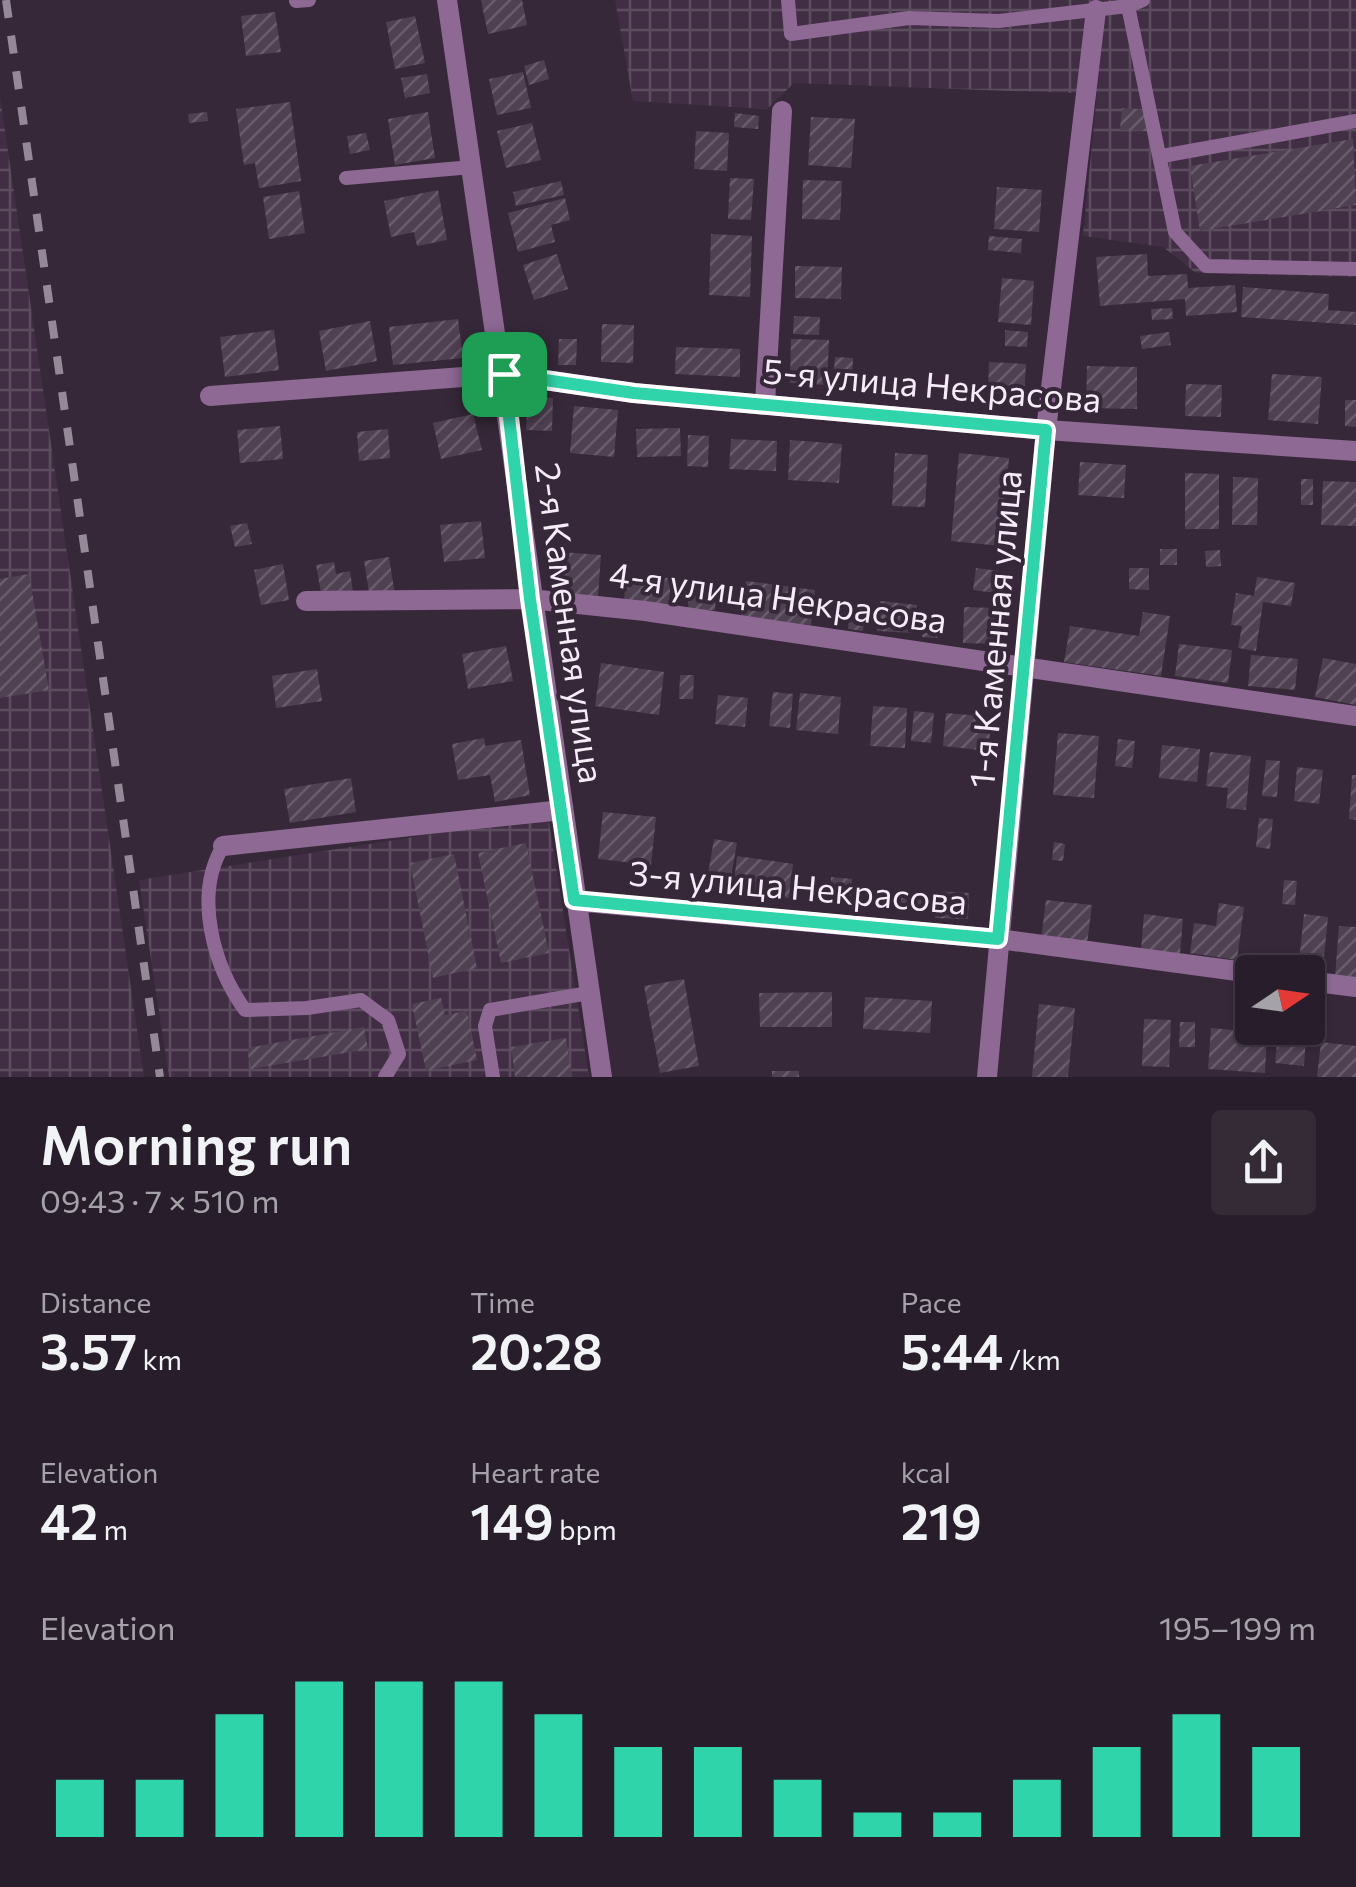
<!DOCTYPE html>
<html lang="en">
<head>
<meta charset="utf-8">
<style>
  :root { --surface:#281e2b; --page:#342b37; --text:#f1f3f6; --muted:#a5a2a9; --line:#443c47; --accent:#2fd4aa }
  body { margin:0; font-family:Commissioner,sans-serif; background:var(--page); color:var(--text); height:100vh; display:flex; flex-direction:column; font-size:38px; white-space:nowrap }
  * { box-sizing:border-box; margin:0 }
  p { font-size:32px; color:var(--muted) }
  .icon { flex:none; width:55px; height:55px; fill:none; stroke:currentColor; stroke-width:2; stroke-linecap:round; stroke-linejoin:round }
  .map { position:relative; height:1077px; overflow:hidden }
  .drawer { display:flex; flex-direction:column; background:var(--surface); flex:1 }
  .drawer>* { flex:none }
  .needle { width:65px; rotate:77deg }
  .tools { position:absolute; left:1235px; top:955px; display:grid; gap:20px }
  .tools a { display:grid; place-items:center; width:90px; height:90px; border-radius:10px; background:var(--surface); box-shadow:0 2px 8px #0004,0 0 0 2px var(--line); font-size:50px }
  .pin { position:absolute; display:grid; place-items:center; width:85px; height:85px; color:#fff; margin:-42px; border-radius:20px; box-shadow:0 5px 15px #0006 }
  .round { display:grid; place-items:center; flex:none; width:105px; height:105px; border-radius:10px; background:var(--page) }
  .head { display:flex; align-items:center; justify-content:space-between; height:170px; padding:0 40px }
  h1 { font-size:55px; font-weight:600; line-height:75px }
  .figures { display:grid; grid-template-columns:repeat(3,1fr); gap:15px; height:170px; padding:10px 40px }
  .figures div { display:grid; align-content:center }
  .figures b { font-size:50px; font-weight:600 }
  .figures small { font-size:28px; font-weight:400 }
  .figures p { font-size:28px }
  .chart { height:280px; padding:20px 40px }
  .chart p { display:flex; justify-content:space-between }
  .chart svg { width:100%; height:180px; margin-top:10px; stroke:var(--accent); stroke-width:6 }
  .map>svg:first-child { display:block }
  .industrial { fill:url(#industrial-grid) }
  .building { fill:url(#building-hatch) }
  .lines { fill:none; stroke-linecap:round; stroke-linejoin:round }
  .lane { stroke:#8d6994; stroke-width:14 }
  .street { stroke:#8d6994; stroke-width:20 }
  .rail { stroke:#958997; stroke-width:8; stroke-dasharray:18 18; stroke-linecap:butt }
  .route-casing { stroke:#fff; stroke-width:20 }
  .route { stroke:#2fd4aa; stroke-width:12 }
  .labels { text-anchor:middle; stroke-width:8; stroke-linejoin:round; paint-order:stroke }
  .street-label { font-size:35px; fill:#f5ecf7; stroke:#362839 }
</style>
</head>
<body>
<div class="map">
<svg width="1356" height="1077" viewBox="0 0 1356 1077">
  <defs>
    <pattern id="industrial-grid" width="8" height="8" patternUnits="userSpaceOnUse" patternTransform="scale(2.5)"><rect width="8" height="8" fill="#412e44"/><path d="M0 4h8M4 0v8" fill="none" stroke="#5d4c60"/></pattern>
    <pattern id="building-hatch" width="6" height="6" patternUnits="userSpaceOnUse" patternTransform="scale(2.5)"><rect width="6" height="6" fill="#4f4052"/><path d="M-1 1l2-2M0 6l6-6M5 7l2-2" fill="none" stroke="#695c6c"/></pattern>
  </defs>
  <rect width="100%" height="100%" fill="#362839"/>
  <!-- industrial -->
  <path class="industrial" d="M615,0H1356V277L1196,273L1163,247L1083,236L1097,94L794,83L767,109L633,101Z
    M0,97L144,1077H0Z
    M548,816L589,1077H169L139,880Z"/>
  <!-- building -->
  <path class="building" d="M481,0H522L527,25L488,34Z
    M275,12L281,52L246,56L241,16Z
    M415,16L425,63L395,69L386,22Z
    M544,60L549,79L529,85L524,66Z
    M523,72L531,108L497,115L489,79Z
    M427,74L430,93L405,98L401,78Z
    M290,102L301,181L259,188L255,163L244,165L236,109Z
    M1122,108L1147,110L1146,131L1120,130Z
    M207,112L208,121L189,123L188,114Z
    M428,112L435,158L395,165L388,119Z
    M735,113L759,116L758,129L734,127Z
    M811,117L855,119L851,168L808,165Z
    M532,123L541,160L506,168L497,131Z
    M696,131L729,133L727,171L694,169Z
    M366,133L370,150L350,154L347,136Z
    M1353,139L1356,205L1200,231L1190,166Z
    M730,178L754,179L751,220L728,219Z
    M803,180L842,181L840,220L802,219Z
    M561,181L564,195L516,206L513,192Z
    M997,187L1042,190L1039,232L994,229Z
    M438,190L447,240L417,246L414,232L391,237L384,201Z
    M299,191L305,233L269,239L263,197Z
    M565,198L570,220L551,225L555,242L518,252L508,213Z
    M711,234L752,236L750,297L709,295Z
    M989,236L1022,239L1021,253L988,250Z
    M557,254L568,289L534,300L523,265Z
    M1147,254L1148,276L1187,274L1188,288L1235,285L1237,312L1186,316L1185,299L1100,306L1096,257Z
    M795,266L842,267L841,299L795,298Z
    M1002,278L1034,281L1031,325L998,322Z
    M1243,287L1329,294L1328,310L1356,312V325L1241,317Z
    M1172,308L1173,319L1152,320L1151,309Z
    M794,316L820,317L819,335L793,334Z
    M458,319L463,358L393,365L389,327Z
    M370,321L377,361L326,371L319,331Z
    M602,324L634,325L633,363L601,362Z
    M274,330L279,370L225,377L220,337Z
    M1005,330L1028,332L1027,347L1005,346Z
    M1169,332L1171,345L1142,349L1140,336Z
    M559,339H577L576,365H558Z
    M791,339L829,340L827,385L790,383Z
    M676,347L740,349V377L675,374Z
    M835,357L853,358L852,386L833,385Z
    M989,362L1026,364L1024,395L988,393Z
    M1087,366L1137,367V409L1086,408Z
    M1272,374L1322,377L1318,424L1268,420Z
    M1186,384L1222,385L1221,417L1185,416Z
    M528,397L553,398L552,431L526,430Z
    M1345,400H1356V427L1345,426Z
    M574,406L618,410L614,457L570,453Z
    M473,414L482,450L441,459L433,423Z
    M280,426L283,459L240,463L237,430Z
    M680,428L681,456L637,457L636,429Z
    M388,429L390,458L359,461L357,432Z
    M688,435L709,436L708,467L687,466Z
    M731,439L777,441L776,471L729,469Z
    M790,440L842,444L839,483L788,480Z
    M895,453L928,455L925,507L892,506Z
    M959,453L1009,458L1001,546L951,541Z
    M1080,462L1126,465L1124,498L1078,495Z
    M1185,473L1219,474V529H1185Z
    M1233,477L1258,478L1257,525H1232Z
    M1301,479H1313V505H1301Z
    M1323,481L1356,482V526L1321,525Z
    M481,521L485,558L444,562L440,525Z
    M247,523L252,544L235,547L230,526Z
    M1160,549H1177V565H1160Z
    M1220,550L1221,566L1206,567L1205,551Z
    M561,552L601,555L598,597L558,594Z
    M389,557L395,595L370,599L364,561Z
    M334,562L336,574L350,571L353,592L322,598L316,565Z
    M283,564L289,600L261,605L254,570Z
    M976,568L1007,572L1004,594L973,590Z
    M1129,568H1149V590L1129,589Z
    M29,574L49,690L0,698V579Z
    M626,575L671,578L669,604L624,601Z
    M1257,577L1295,583L1291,606L1263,602L1256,651L1238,648L1242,626L1231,625L1236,593L1254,596Z
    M746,581L815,590L811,625L741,617Z
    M689,591L716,592L715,610H688Z
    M880,601L917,605L914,633L877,631Z
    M850,606L865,608L863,631L848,629Z
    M964,607L997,608L996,644L963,643Z
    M1143,612L1170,616L1161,676L1064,662L1070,626L1139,636Z
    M924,614L940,616L937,638L922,637Z
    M1179,644L1232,650L1228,683L1175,676Z
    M506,646L513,681L468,689L462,654Z
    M1251,655L1298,659L1295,690L1248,686Z
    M1323,658L1356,664V705L1315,697Z
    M601,663L664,672L659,715L595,706Z
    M317,669L322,701L276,708L272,676Z
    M680,675H694L693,699H679Z
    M773,692L793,694L790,728L769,726Z
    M800,693L841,697L838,734L796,730Z
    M718,695L748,698L745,727L715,724Z
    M873,706L907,708L905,748L870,746Z
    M914,711L934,713L931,743L911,741Z
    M946,713L992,717L988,751L943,746Z
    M1058,733L1099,736L1094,798L1053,795Z
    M484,738L485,746L521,740L530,795L495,802L490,775L458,780L452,744Z
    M1118,739L1135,741L1132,768L1115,766Z
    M1162,745L1200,749L1197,782L1159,778Z
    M1210,752L1251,756L1246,810L1226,808L1228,788L1206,786Z
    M1266,760L1280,761L1277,797L1262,796Z
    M1297,767L1323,770L1319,804L1294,801Z
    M1352,775H1356V820L1349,819Z
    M351,778L356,812L290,823L284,789Z
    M603,812L656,817L651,865L598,859Z
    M1259,818L1273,819L1270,849L1256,847Z
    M714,839L737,843L731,877L708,874Z
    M1054,842L1065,844L1063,861L1052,860Z
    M526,843L549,953L501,963L478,853Z
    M454,854L477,968L433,978L410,863Z
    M737,856L793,864L789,898L733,891Z
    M831,877L852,879L850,905L829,903Z
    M1284,880L1297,881L1295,905L1282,904Z
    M936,891L969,893L968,919L935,918Z
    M901,893H924V910H901Z
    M1046,900L1092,905L1087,944L1041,939Z
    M1219,903L1244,907L1237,960L1190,953L1194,923L1216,926Z
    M1144,914L1183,919L1180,954L1141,950Z
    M1304,914L1328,917L1322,977L1298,972Z
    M1339,926L1356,927V979L1335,977Z
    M684,979L699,1066L660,1073L644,986Z
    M832,992V1027H760L759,993Z
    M865,997L932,1001L930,1033L863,1029Z
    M441,998L445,1015L467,1011L477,1060L426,1071L412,1004Z
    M1039,1004L1075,1008L1068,1077H1032Z
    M1144,1019L1171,1020L1169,1067L1142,1066Z
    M1180,1022H1195V1047H1179Z
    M364,1027L368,1049L251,1069L247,1048Z
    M1211,1028L1267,1033L1265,1073L1208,1069Z
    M1278,1035L1306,1037L1304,1066L1275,1063Z
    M566,1038L572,1077H515L511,1047Z
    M1321,1042L1356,1046V1077H1317Z
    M772,1071H799V1077H772Z"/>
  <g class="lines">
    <!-- lane -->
    <path class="lane" d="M788,0L791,34L909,18L999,21L1128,6
      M1143,0L1128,6L1175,232L1206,266L1356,269
      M296,1L309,0
      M1162,156L1356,121
      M346,178L472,167
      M223,846C193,896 214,967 245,1010L307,1008L361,1000L388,1020L399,1054L385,1077
      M493,1077L485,1026L490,1010L589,993"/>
    <!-- street -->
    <path class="street" d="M447,0L602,1077
      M210,396L503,374L634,393L1046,430L1356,451
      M765,403L782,111
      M306,601L530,599L645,611L1356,716
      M223,846L562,810
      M574,901L999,939L1252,973
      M1308,981L1356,987
      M987,1077L1046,430L1096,10"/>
    <!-- rail -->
    <path class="rail" d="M6,0L160,1077"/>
  </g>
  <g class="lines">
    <!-- route casing -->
    <g class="route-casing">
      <path id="route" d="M504,374L634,393L1046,430L998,939L574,900L530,599Z"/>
    </g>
    <!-- route -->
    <use href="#route" class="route"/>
  </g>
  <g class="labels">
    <!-- street labels -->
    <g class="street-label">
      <text transform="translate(932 386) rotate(5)" y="12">5-я улица Некрасова</text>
      <text transform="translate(778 598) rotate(8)" y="12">4-я улица Некрасова</text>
      <text transform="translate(569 623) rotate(82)" y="12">2-я Каменная улица</text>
      <text transform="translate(996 629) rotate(-85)" y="12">1-я Каменная улица</text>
      <text transform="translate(798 888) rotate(5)" y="12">3-я улица Некрасова</text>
    </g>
  </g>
</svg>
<div class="tools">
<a><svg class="needle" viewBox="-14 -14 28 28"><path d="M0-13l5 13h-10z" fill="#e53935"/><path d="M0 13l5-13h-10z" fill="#a5a2a9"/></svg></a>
</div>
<div class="pin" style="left:504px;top:374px;background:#1e9e55"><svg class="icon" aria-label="arrive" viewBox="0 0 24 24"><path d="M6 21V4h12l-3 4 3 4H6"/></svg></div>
</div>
<section class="drawer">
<div class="head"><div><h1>Morning run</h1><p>09:43 · 7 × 510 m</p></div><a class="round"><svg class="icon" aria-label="share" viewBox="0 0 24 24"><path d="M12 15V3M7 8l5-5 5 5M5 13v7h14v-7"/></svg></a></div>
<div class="figures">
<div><p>Distance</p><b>3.57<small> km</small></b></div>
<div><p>Time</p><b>20:28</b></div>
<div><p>Pace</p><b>5:44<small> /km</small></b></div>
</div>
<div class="figures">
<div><p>Elevation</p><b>42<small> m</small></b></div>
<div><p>Heart rate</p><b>149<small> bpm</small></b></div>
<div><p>kcal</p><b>219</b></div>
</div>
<div class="chart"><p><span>Elevation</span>195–199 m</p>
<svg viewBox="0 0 160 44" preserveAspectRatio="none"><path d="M5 44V30M15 44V30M25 44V14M35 44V6M45 44V6M55 44V6M65 44V14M75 44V22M85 44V22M95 44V30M105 44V38M115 44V38M125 44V30M135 44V22M145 44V14M155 44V22"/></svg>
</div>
</section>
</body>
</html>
